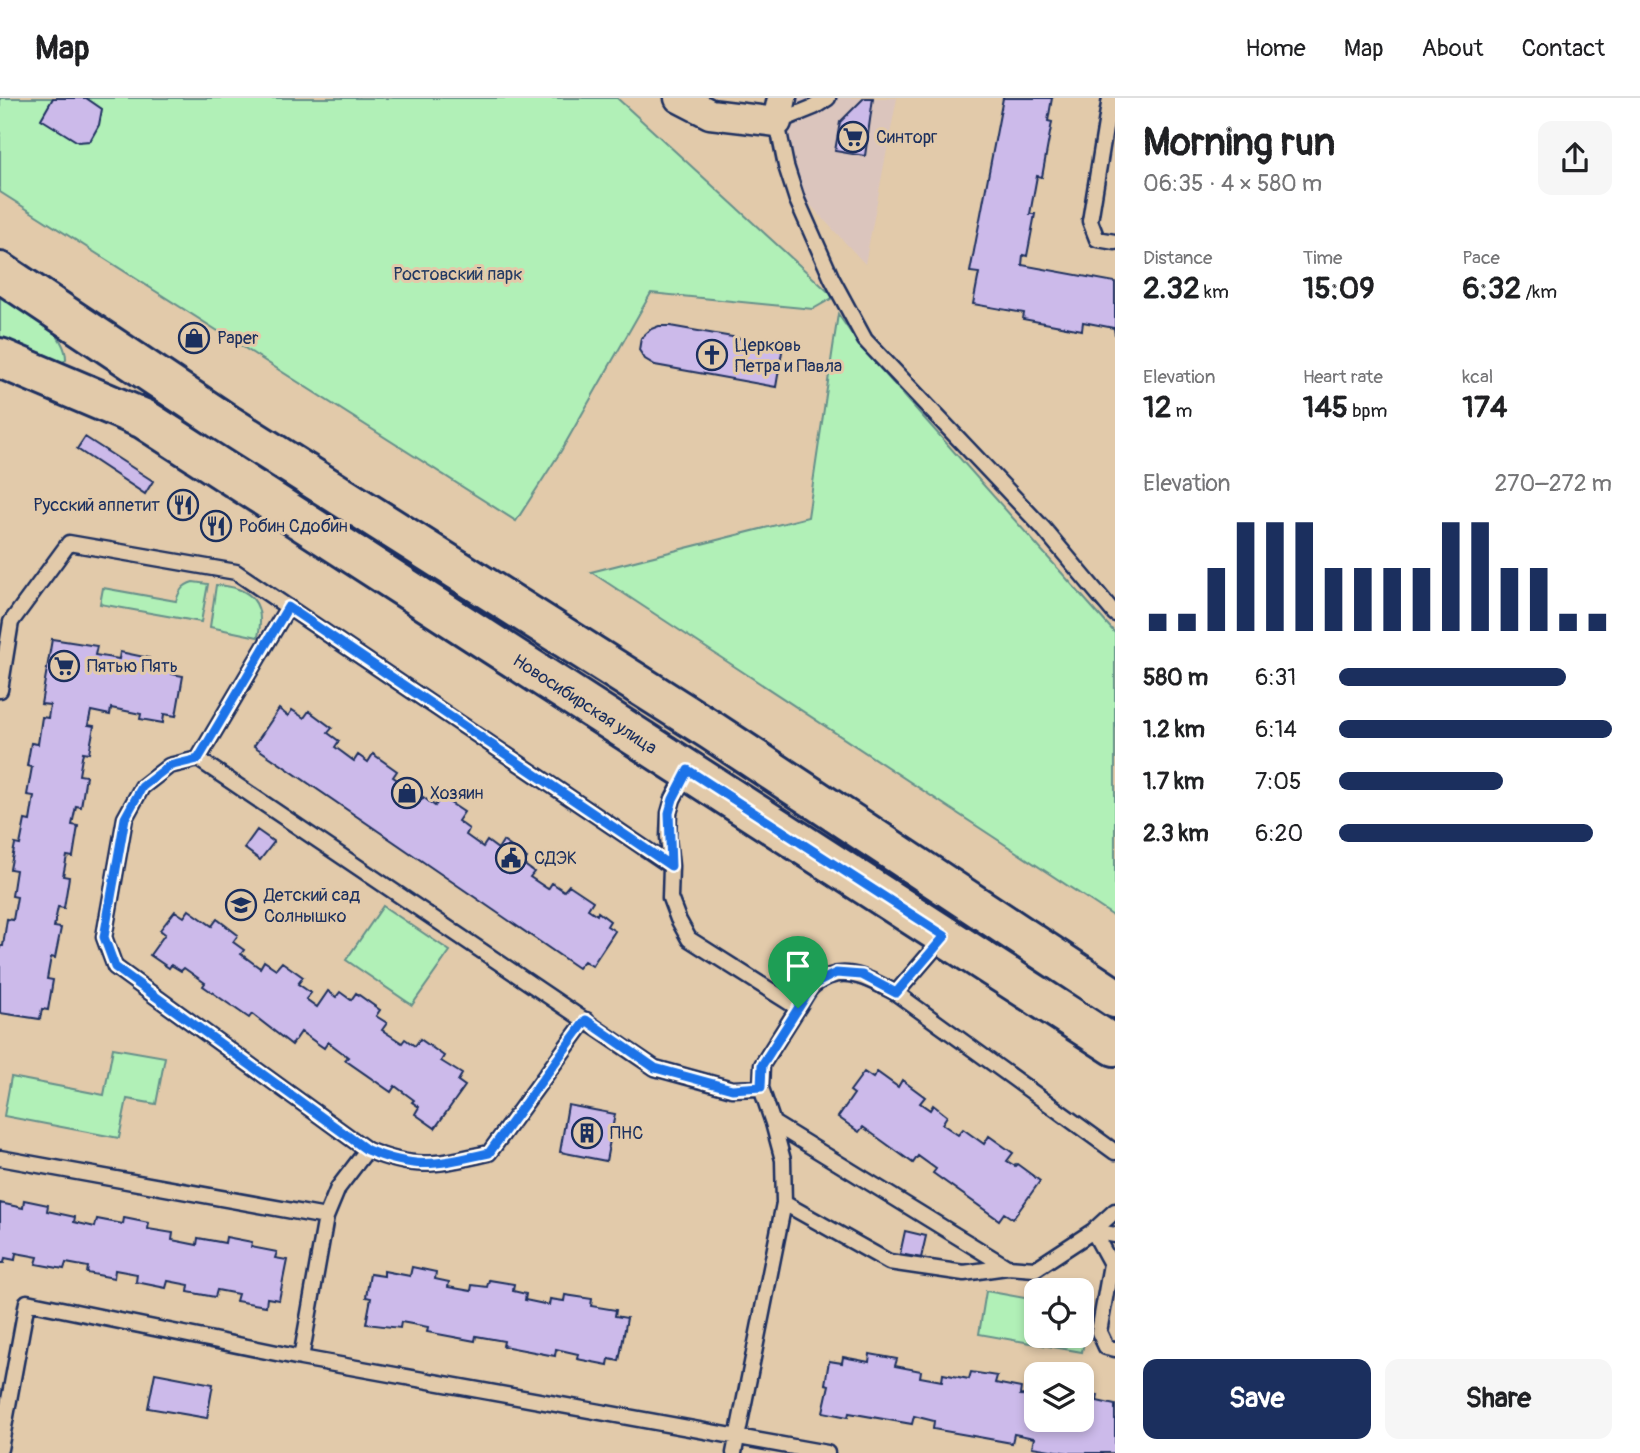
<!DOCTYPE html>
<html lang="en">
<head>
<meta charset="utf-8">
<style>
  :root { --surface:#fff; --page:#f6f6f6; --text:#202124; --muted:#757577; --line:#e0e0e0; --accent:#1b2f5e }
  body { margin:0; font-family:Pangolin,sans-serif; background:var(--page); color:var(--text); height:100vh; display:flex; flex-direction:column; font-size:26px; white-space:nowrap }
  * { box-sizing:border-box; margin:0 }
  p { font-size:23px; color:var(--muted) }
  .icon { flex:none; width:38px; height:38px; fill:none; stroke:currentColor; stroke-width:2; stroke-linecap:round; stroke-linejoin:round }
  .map { position:relative; flex:1; overflow:hidden }
  .side { display:flex; flex-direction:column; background:var(--surface); width:525px }
  .side>* { flex:none }
  .controls { position:absolute; left:1024px; top:1180px; display:grid; gap:14px }
  .controls a { display:grid; place-items:center; width:70px; height:70px; border-radius:14px; background:var(--surface); box-shadow:0 4px 10px #0003; font-size:35px }
  .pin { position:absolute; display:grid; place-items:center; width:60px; height:60px; color:#fff; margin:-72px -30px; border-radius:50% 50% 50% 0; rotate:-45deg; box-shadow:0 0 7px #0007 }
  .pin .icon { rotate:45deg }
  .round { display:grid; place-items:center; flex:none; width:74px; height:74px; border-radius:14px; background:var(--page) }
  .head { display:flex; align-items:center; justify-content:space-between; height:119px; padding:0 28px }
  h1 { font-size:38px; font-weight:700; line-height:52px }
  .figures { display:grid; grid-template-columns:repeat(3,1fr); gap:10px; height:119px; padding:7px 28px }
  .figures div { display:grid; align-content:center }
  .figures b { font-size:30px; font-weight:700 }
  .figures small { font-size:19px; font-weight:400 }
  .figures p { font-size:19px }
  .chart { height:196px; padding:14px 28px }
  .chart p { display:flex; justify-content:space-between }
  .chart svg { width:100%; height:126px; margin-top:7px; stroke:var(--accent); stroke-width:6 }
  .primary-button { display:flex; gap:14px; margin-top:auto; padding:14px 28px }
  .primary-button a { flex:1; height:80px; border-radius:14px; background:var(--accent); color:#fff; font-size:28px; font-weight:700; line-height:80px; text-align:center }
  .primary-button a+a { background:var(--page); color:var(--text) }
  ul { padding:0 28px; list-style:none; font-size:23px }
  li { display:grid; grid-template-columns:112px 84px 1fr; align-items:center; height:52px }
  li i { height:18px; border-radius:9px; background:var(--accent) }
  header { display:flex; align-items:center; gap:42px; box-sizing:border-box; height:98px; padding:0 35px; background:var(--surface); border-bottom:2px solid var(--line) }
  header strong { font-size:33px }
  nav { display:flex; gap:38px; margin-inline-start:auto; font-size:24px }
  main { display:flex; flex:1; min-height:0 }
  .map>svg:first-child { display:block }
  .built { fill:#dbc5bd }
  .green { fill:#b1f0b7; stroke:#66908a; stroke-width:2 }
  .building { fill:#ccbaea; stroke:#1b2f5e; stroke-width:2 }
  .lines { fill:none; stroke-linecap:round; stroke-linejoin:round }
  .lane-casing { stroke:#1b2f5e; stroke-width:19 }
  .street-casing { stroke:#1b2f5e; stroke-width:33 }
  .secondary-casing { stroke:#1b2f5e; stroke-width:44 }
  .lane { stroke:#e2caaa; stroke-width:14 }
  .street { stroke:#e2caaa; stroke-width:28 }
  .secondary { stroke:#e2caaa; stroke-width:38 }
  .route-casing { stroke:#fff; stroke-width:14 }
  .route { stroke:#1a73e8; stroke-width:9 }
  .labels { text-anchor:middle; stroke-width:6; stroke-linejoin:round; paint-order:stroke }
  .poi-label { font-size:18px; fill:#1b2f5e; stroke:#e2caaa; text-anchor:start }
  .park-label { font-size:18px; fill:#223962; stroke:#e2caaa }
  .street-label { font-size:18px; fill:#1b2f5e; stroke:#e2caaa }
</style>
</head>
<body>
<header>
<strong>Map</strong>
<nav><a>Home</a><a>Map</a><a>About</a><a>Contact</a></nav>
</header>
<main>
<div class="map">
<svg width="1115" height="1355" viewBox="0 0 1115 1355">
  <rect width="100%" height="100%" fill="#e2caaa"/>
  <filter id="ink" filterUnits="userSpaceOnUse"><feTurbulence type="fractalNoise" baseFrequency=".0143" numOctaves="2"/><feDisplacementMap in="SourceGraphic" scale="14" xChannelSelector="R" yChannelSelector="G"/><feConvolveMatrix kernelMatrix="1 2 1 2 8 2 1 2 1" color-interpolation-filters="sRGB"/></filter>
  <g filter="url(#ink)">
    <!-- built -->
    <path class="built" d="M787,0H897L865,166L776,70Z"/>
    <!-- green -->
    <path class="green" d="M0,0H617L834,199L813,211L651,195L561,353L516,423L0,94Z
      M0,187C21,203 67,234 66,262L59,266L0,247Z
      M838,216L860,248L1115,535V819L591,474L808,419Z
      M193,484L208,486L201,524L100,506L103,490L176,503C179,494 182,487 193,484Z
      M216,487C251,489 266,505 258,539L210,529Z
      M383,808L450,853L412,907L346,862Z
      M113,950L165,959L156,1006L127,1001L119,1040L4,1018L11,979L104,997Z
      M986,1193L1036,1202V1237H1082V1210L1090,1211L1082,1254L979,1236Z"/>
    <!-- building -->
    <path class="building" d="M53,0H86L102,11L99,27L90,43L78,44L41,21Z
      M864,0H873L865,58L835,53L840,24Z
      M1003,0H1052L1048,23L1052,24L1042,79L1037,78L1030,116H1035L1027,158L1023,157L1022,167L1115,184V237L1114,230L1083,224L1082,232L1023,221L1024,215L973,206L979,175L970,174Z
      M659,228H670L783,248L776,289L655,267L645,261L639,252L641,240L651,231Z
      M85,339L153,383L145,396L77,351Z
      M211,420L224,430L219,437L205,427Z
      M52,541L97,548L95,557L119,561L120,554L149,560L148,568L173,572L172,576L183,578L176,618L164,616L163,625L140,621L141,616L111,610L110,617L91,613L88,627L94,628L89,655L83,654L79,677L86,678L81,709L76,708L72,727L78,728L73,759L67,758L63,778L69,779L64,810L58,809L54,829L61,830L55,860L51,859L47,881L53,882L48,912L42,911L40,921L0,915V848H3L7,821L13,822L17,799L12,798L16,772L10,771L15,746L20,747L25,722L30,723L34,698L27,697L32,669L27,668L31,645L38,646L42,619L48,620L50,607L41,606Z
      M279,611L288,618L292,612L304,620L309,613L332,630L328,635L339,643L335,649L354,663L358,657L368,664L373,656L397,673L393,679L405,687L401,693L419,705L423,699L435,708L441,699L464,714L458,723L469,731L466,737L483,749L487,743L498,751L503,743L527,760L523,766L534,774L530,779L548,791L552,785L564,793L569,787L593,803L588,811L597,817L598,814L610,823L607,828L615,833L592,868L584,863L578,870L254,648Z
      M257,732L274,744L260,762L244,750Z
      M189,812L212,828L217,821L238,837L233,844L244,852L241,856L260,870L264,863L276,871L282,864L303,879L298,886L311,895L306,901L317,909L328,893L336,899L340,894L351,902L356,895L380,912L376,918L387,925L382,932L402,945L405,941L415,948L420,941L444,958L441,963L462,976L458,983L465,988L435,1030L415,1016L419,1009L412,1004L414,1002L395,988L391,994L345,962L348,959L328,944L324,950L301,934L292,947L252,916L249,920L203,888L205,885L184,870L181,873L171,867L169,870L150,857L165,836L160,832L175,813L184,819Z
      M864,974L873,980L877,974L898,989L902,982L925,999L920,1005L930,1012L933,1007L947,1018L942,1026L958,1037L963,1031L984,1046L989,1038L1013,1055L1007,1063L1015,1068L1017,1066L1040,1083L1013,1121L1004,1115L999,1122L933,1075L936,1071L918,1058L913,1065L863,1029L859,1034L838,1019L854,996L850,993Z
      M568,1007L615,1016L606,1063L560,1054Z
      M24,1102L48,1107L47,1113L75,1119L74,1124L95,1129L97,1121L123,1126L124,1120L149,1125L148,1131L173,1135L172,1142L197,1147L198,1140L225,1145L226,1139L252,1144L251,1149L277,1154L275,1160L287,1162L279,1202L267,1200L266,1208L236,1203L238,1196L217,1192L215,1199L188,1194L189,1187L168,1183L166,1190L136,1184L137,1176L115,1172L114,1180L87,1175L88,1169L66,1165L64,1171L36,1166L38,1159L16,1155L15,1162L5,1160L4,1165H0V1105L23,1110Z
      M905,1133L926,1138L921,1160L900,1156Z
      M412,1169L436,1174L435,1181L449,1184L448,1189L471,1193L472,1187L487,1189L489,1182L514,1186L513,1193L526,1196L525,1202L549,1207L550,1201L564,1203L565,1197L592,1201L591,1208L616,1212L615,1218L627,1220L619,1263L609,1261L608,1267L577,1261L578,1256L556,1251L555,1258L503,1248L504,1243L476,1238L475,1243L427,1234L428,1229L401,1224L400,1230L366,1226L371,1200L366,1199L370,1176L384,1178V1173L410,1178Z
      M870,1256L897,1261L895,1268L921,1273L920,1279L942,1283L943,1276L969,1281L971,1274L997,1278L995,1285L1021,1290L1020,1297L1036,1299V1321H1082V1294L1098,1297L1097,1303L1115,1307V1355H1069L1032,1349L1034,1340L1014,1336L1012,1345L973,1338L933,1331L934,1323L914,1318L912,1326L849,1315L848,1319L823,1314L829,1287L825,1286L829,1263L842,1265L843,1259L869,1264Z
      M155,1275L213,1286L207,1320L148,1310Z"/>
    <g class="lines">
      <!-- lane casing -->
      <g class="lane-casing">
        <path id="lane" d="M828,0L814,9L777,24L786,68L797,102L832,181L865,242L1043,430L1115,516
          M1110,0L1090,123L1097,141L1115,144
          M288,509L198,661L169,668L142,689L125,720L104,839L115,869L367,1052C418,1073 438,1066 489,1055L586,922
          M0,592L11,524L69,445L236,474L671,768
          M198,661L655,970L732,991L761,990
          M687,675L673,701L669,715L668,739L671,768L670,800L678,821L689,841L798,910C803,903 807,892 814,887C842,864 869,881 896,895L1115,1054
          M896,895L945,838
          M773,1025L1007,1169L1035,1171L1093,1133L1115,1113
          M0,1060L326,1119L301,1260L27,1204L0,1351
          M784,1105L889,1164L964,1175L1007,1169
          M326,1119L338,1090L367,1052
          M1093,1133L1111,1166L1099,1234L1106,1249L1115,1251
          M1093,1133L1115,1137
          M301,1260L827,1355
          M734,1355L784,1105L783,1062L773,1025L761,990L762,967L798,910"/>
      </g>
      <!-- street casing -->
      <g class="street-casing">
        <path id="street" d="M679,0L710,16L777,24L782,0"/>
      </g>
      <!-- secondary casing -->
      <g class="secondary-casing">
        <path id="secondary" d="M0,174L227,326L712,633L1115,900
          M0,260L144,321L1115,948"/>
      </g>
      <!-- lane -->
      <use href="#lane" class="lane"/>
      <!-- street -->
      <use href="#street" class="street"/>
      <!-- secondary -->
      <use href="#secondary" class="secondary"/>
    </g>
  </g>
  <g class="lines" filter="url(#ink)">
    <!-- route casing -->
    <g class="route-casing">
      <path id="route" d="M288,509L671,768L669,715L673,701L688,672L945,838L896,895L862,877L836,875L813,887L762,967L761,989L732,991L655,970L586,922L489,1055C438,1066 418,1073 367,1052L115,869L104,839L125,720L142,689L169,668L198,661Z"/>
    </g>
    <!-- route -->
    <use href="#route" class="route"/>
  </g>
  <!-- icons -->
  <defs>
    <g id="supermarket-ring" transform="scale(1.575)"><circle r="9.5" fill="#e2caaa" stroke="#1b2f5e" stroke-width="1.5"/><path d="M-6-5.5h2.5l.6 2H6L4.5 2H-2.5L-4.4-4H-6ZM-1.5 3.2a1.3 1.3 0 1 0 .1 0ZM3 3.2a1.3 1.3 0 1 0 .1 0Z" fill="#1b2f5e"/></g>
    <g id="shop-ring" transform="scale(1.575)"><circle r="9.5" fill="#e2caaa" stroke="#1b2f5e" stroke-width="1.5"/><path d="M-5-2.5h2.3a2.7 3.5 0 0 1 5.4 0H5L5.5 6h-11ZM-1.5-2.5h3a1.5 2.3 0 0 0-3 0Z" fill="#1b2f5e"/></g>
    <g id="church-ring" transform="scale(1.575)"><circle r="9.5" fill="#e2caaa" stroke="#1b2f5e" stroke-width="1.5"/><path d="M-1.2-6h2.4v3.5h3.3v2.4h-3.3V6h-2.4V-.1h-3.3v-2.4h3.3Z" fill="#1b2f5e"/></g>
    <g id="restaurant-ring" transform="scale(1.575)"><circle r="9.5" fill="#e2caaa" stroke="#1b2f5e" stroke-width="1.5"/><path d="M-5-6h1v4h1v-4h1v4h1v-4h1v5L-1.5 .5V6h-2V.5L-5-1ZM5-6V6H3V1.5H1.5Q1.5-4 5-6Z" fill="#1b2f5e"/></g>
    <g id="civic-ring" transform="scale(1.575)"><circle r="9.5" fill="#e2caaa" stroke="#1b2f5e" stroke-width="1.5"/><path d="M-.6-6.5H3V-4.5H.6V-3L4-1V1h2V6H-6V1h2V-1L-.6-3ZM-1.2 2.5V6h2.4V2.5Z" fill="#1b2f5e"/></g>
    <g id="school-ring" transform="scale(1.575)"><circle r="9.5" fill="#e2caaa" stroke="#1b2f5e" stroke-width="1.5"/><path d="M0-5L7-2L0 1L-7-2ZM-4 1L0 2.5L4 1V4Q0 6-4 4Z" fill="#1b2f5e"/></g>
    <g id="building-ring" transform="scale(1.575)"><circle r="9.5" fill="#e2caaa" stroke="#1b2f5e" stroke-width="1.5"/><path d="M-4-6H4V6H1V3H-1V6H-4ZM-2.5-4.3h1.7v1.8h-1.7ZM.8-4.3h1.7v1.8H.8ZM-2.5-1h1.7V.8h-1.7ZM.8-1h1.7V.8H.8Z" fill="#1b2f5e"/></g>
  </defs>
  <g fill-rule="evenodd">
    <use href="#supermarket-ring" x="853" y="39"/>
    <use href="#shop-ring" x="194" y="240"/>
    <use href="#church-ring" x="712" y="257"/>
    <use href="#restaurant-ring" x="183" y="407"/>
    <use href="#restaurant-ring" x="216" y="428"/>
    <use href="#supermarket-ring" x="64" y="568"/>
    <use href="#shop-ring" x="407" y="695"/>
    <use href="#civic-ring" x="511" y="760"/>
    <use href="#school-ring" x="241" y="807"/>
    <use href="#building-ring" x="587" y="1035"/>
  </g>
  <g class="labels">
    <!-- poi labels -->
    <g class="poi-label">
      <text x="876" y="45">Синторг</text>
      <text x="217" y="246">Paper</text>
      <text x="735" y="253">Церковь<tspan x="735" dy="21">Петра и Павла</tspan></text>
      <text x="160" y="413" text-anchor="end">Русский аппетит</text>
      <text x="239" y="434">Робин Сдобин</text>
      <text x="87" y="574">Пятью Пять</text>
      <text x="430" y="701">Хозяин</text>
      <text x="534" y="766">СДЭК</text>
      <text x="264" y="803">Детский сад<tspan x="264" dy="21">Солнышко</tspan></text>
      <text x="610" y="1041">ПНС</text>
    </g>
    <!-- park labels -->
    <g class="park-label">
      <text x="458" y="182">Ростовский парк</text>
    </g>
    <!-- street labels -->
    <g class="street-label">
      <text transform="translate(585 606) rotate(33)" y="6">Новосибирская улица</text>
    </g>
  </g>
</svg>
<div class="controls">
<a><svg class="icon" aria-label="locate" viewBox="0 0 24 24"><circle cx="12" cy="12" r="6"/><path d="M12 2v4M12 18v4M2 12h4M18 12h4"/></svg></a>
<a><svg class="icon" aria-label="layers" viewBox="0 0 24 24"><path d="M12 4l9 5-9 5-9-5zM3 14l9 5 9-5"/></svg></a>
</div>
<div class="pin" style="left:798px;top:910px;background:#1e9e55"><svg class="icon" aria-label="arrive" viewBox="0 0 24 24"><path d="M6 21V4h12l-3 4 3 4H6"/></svg></div>
</div>
<section class="side">
<div class="head"><div><h1>Morning run</h1><p>06:35 · 4 × 580 m</p></div><a class="round"><svg class="icon" aria-label="share" viewBox="0 0 24 24"><path d="M12 15V3M7 8l5-5 5 5M5 13v7h14v-7"/></svg></a></div>
<div class="figures">
<div><p>Distance</p><b>2.32<small> km</small></b></div>
<div><p>Time</p><b>15:09</b></div>
<div><p>Pace</p><b>6:32<small> /km</small></b></div>
</div>
<div class="figures">
<div><p>Elevation</p><b>12<small> m</small></b></div>
<div><p>Heart rate</p><b>145<small> bpm</small></b></div>
<div><p>kcal</p><b>174</b></div>
</div>
<div class="chart"><p><span>Elevation</span>270–272 m</p>
<svg viewBox="0 0 160 44" preserveAspectRatio="none"><path d="M5 44V38M15 44V38M25 44V22M35 44V6M45 44V6M55 44V6M65 44V22M75 44V22M85 44V22M95 44V22M105 44V6M115 44V6M125 44V22M135 44V22M145 44V38M155 44V38"/></svg>
</div>
<ul>
<li><b>580 m</b>6:31<i style="width:83%"></i></li>
<li><b>1.2 km</b>6:14<i style="width:100%"></i></li>
<li><b>1.7 km</b>7:05<i style="width:60%"></i></li>
<li><b>2.3 km</b>6:20<i style="width:93%"></i></li>
</ul>
<div class="primary-button"><a>Save</a><a>Share</a></div>
</section>
</main>
</body>
</html>
